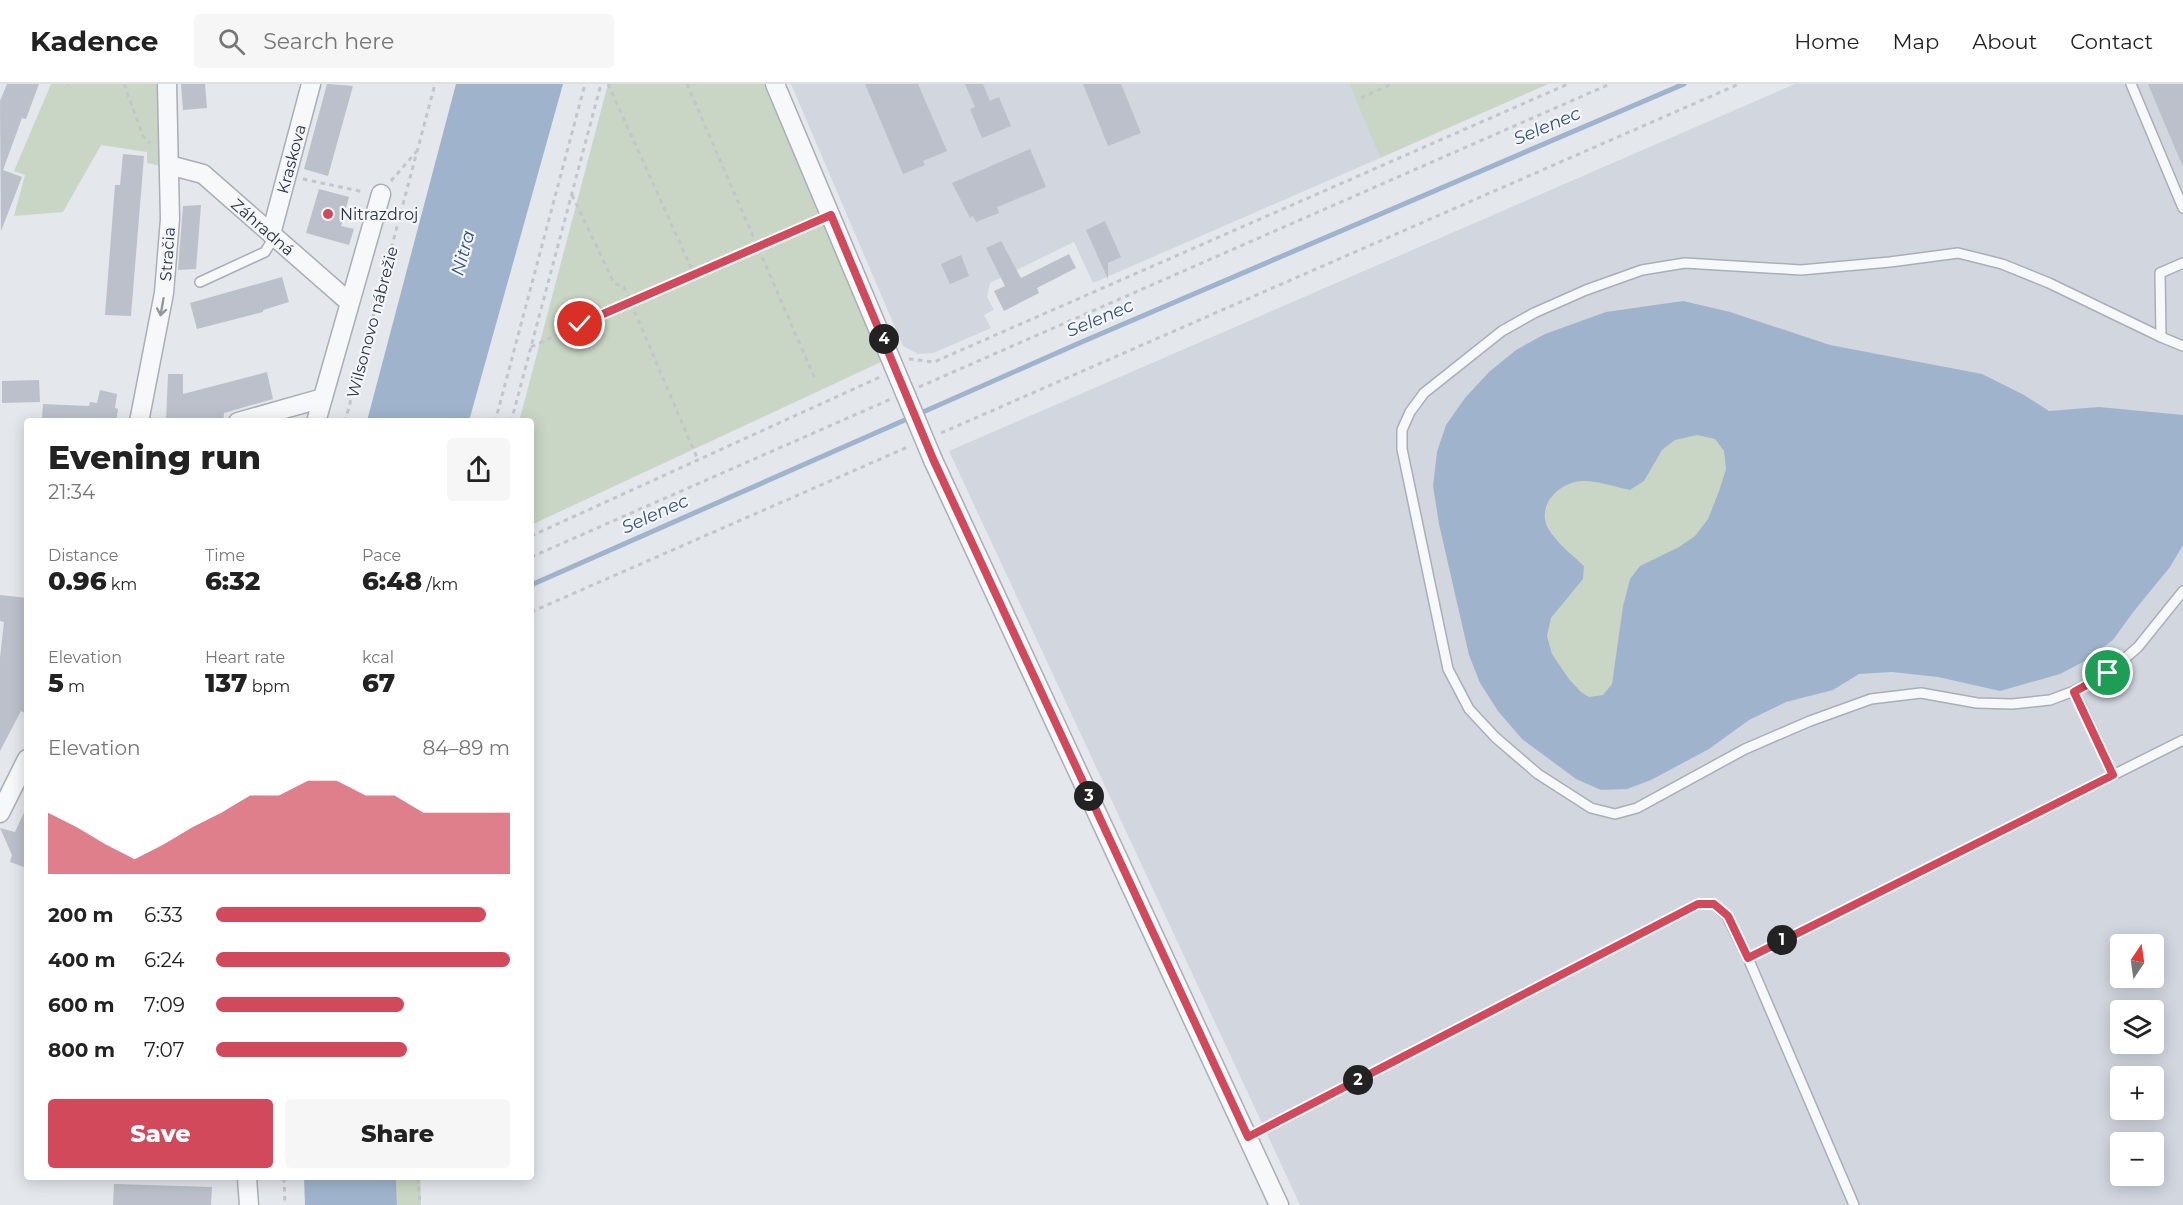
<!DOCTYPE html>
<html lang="en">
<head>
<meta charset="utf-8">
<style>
  :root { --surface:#fff; --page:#f6f6f6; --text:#222; --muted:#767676; --line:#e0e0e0; --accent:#d1495b }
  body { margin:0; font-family:Montserrat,sans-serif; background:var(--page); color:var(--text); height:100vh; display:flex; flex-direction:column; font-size:22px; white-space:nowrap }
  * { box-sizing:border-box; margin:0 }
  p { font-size:20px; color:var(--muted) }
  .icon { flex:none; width:33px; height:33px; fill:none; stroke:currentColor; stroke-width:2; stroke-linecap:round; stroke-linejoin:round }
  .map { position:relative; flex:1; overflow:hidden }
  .panel { position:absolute; left:24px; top:334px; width:510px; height:762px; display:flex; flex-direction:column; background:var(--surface); border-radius:6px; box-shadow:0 3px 15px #0003 }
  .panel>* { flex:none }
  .needle { width:39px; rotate:13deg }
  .buttons { position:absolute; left:2110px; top:850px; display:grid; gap:12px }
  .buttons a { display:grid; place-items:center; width:54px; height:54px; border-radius:6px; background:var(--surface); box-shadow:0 3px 15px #0003; font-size:30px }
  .pin { position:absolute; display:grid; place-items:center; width:51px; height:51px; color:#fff; margin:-26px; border:3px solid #fff; border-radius:50%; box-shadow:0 2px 6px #0007 }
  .km { position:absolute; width:30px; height:30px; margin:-15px; border-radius:50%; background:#222; color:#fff; font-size:16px; line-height:30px; text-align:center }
  .round { display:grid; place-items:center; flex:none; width:63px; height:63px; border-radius:6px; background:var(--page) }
  .summary { display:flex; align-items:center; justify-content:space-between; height:102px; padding:0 24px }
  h1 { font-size:33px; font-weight:800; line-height:45px }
  .stats { display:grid; grid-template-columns:repeat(3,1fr); gap:9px; height:102px; padding:6px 24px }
  .stats div { display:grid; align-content:center }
  .stats b { font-size:26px; font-weight:800 }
  .stats small { font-size:16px; font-weight:400 }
  .stats p { font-size:16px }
  .chart { height:168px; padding:12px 24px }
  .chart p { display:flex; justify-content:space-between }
  .chart svg { width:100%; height:108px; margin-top:6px; fill:var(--accent); opacity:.7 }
  .cta { display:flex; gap:12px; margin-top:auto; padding:12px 24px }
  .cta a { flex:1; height:69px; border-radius:6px; background:var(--accent); color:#fff; font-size:24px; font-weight:800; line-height:69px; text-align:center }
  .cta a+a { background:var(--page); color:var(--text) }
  ul { padding:0 24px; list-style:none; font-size:20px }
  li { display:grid; grid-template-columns:96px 72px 1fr; align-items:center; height:45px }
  li i { height:15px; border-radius:8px; background:var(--accent) }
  header { display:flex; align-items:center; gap:36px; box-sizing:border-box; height:84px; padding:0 30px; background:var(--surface); border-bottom:2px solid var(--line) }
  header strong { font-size:28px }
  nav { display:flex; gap:33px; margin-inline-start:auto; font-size:21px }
  .search { width:420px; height:54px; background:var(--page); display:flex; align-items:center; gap:15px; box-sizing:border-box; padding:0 21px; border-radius:6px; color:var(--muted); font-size:22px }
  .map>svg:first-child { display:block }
  .built { fill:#d2d6de; fill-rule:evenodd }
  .green { fill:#c9d6c5 }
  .water { fill:#9fb4cc; fill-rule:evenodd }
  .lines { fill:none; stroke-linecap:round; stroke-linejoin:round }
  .stream { stroke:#9fb4cc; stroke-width:5 }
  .building { fill:#bbc0ca }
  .lane-casing { stroke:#a9aeb7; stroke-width:12 }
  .street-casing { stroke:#a9aeb7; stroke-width:21 }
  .path { stroke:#c2c5cb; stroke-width:3; stroke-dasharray:4.5 4.5; stroke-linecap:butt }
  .lane { stroke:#f7f8fa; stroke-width:9 }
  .street { stroke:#f7f8fa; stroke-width:18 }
  .street-bridge-casing { stroke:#a9aeb7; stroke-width:21; stroke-linecap:butt }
  .street-bridge { stroke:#f7f8fa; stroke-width:18 }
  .oneway { stroke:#9196a0 }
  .route-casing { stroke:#fff; stroke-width:12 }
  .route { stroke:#d1495b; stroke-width:8 }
  .poi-dot { fill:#d1495b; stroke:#f4f6f9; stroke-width:2 }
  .labels { text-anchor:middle; stroke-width:4.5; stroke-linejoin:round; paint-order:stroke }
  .street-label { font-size:16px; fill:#2b3445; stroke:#f4f6f9 }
  .poi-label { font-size:16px; fill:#2b3445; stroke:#f4f6f9; text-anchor:start }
  .water-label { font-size:18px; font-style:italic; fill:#34527a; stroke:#f4f6f9 }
</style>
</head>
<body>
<header>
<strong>Kadence</strong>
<div class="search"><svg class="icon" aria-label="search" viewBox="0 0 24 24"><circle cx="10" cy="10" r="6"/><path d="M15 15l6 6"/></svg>Search here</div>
<nav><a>Home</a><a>Map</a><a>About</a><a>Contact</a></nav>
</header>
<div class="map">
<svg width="2183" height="1121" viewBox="0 0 2183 1121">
  <rect width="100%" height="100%" fill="#e4e7ec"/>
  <!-- built -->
  <path class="built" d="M791,0H1349L1380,74L1093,199L1074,158L990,199L987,213L994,226L984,231L991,244L933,269L918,270L903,262Z
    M1795,0H2183V1121H1300L949,367ZM2121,861H2154V894H2121ZM2121,927H2154V960H2121ZM2121,993H2154V1026H2121ZM2121,1059H2154V1092H2121Z"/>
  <!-- green -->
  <path class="green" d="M51,0H160L166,83L147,79V68L101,61L63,128L14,132L25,91L14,87Z
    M608,0H764L883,277L531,441V338H519Z
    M1349,0H1548L1380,74Z
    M1697,351L1715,355L1724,367L1726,385L1719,407L1708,435L1695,452L1630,495L1623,522L1612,600L1603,611L1589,613L1581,608L1569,595L1552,570L1547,552L1551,534L1583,495L1584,482C1571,470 1557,459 1549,444C1536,421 1560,397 1584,397C1598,397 1615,403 1630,406L1644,397L1662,366L1675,356Z
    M396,1094H420L421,1121H397Z"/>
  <!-- water -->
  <path class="water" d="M456,0H563L469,337H367Z
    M1683,217L1730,228L1830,261L1982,290L2024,311L2049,327L2099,323L2183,331V461L2170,483L2134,527L2113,556L2083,578L2060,590L2000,607L1938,593L1892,588L1859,590L1833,606L1786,618L1749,636L1709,665L1651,696L1627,705L1601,706L1576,695L1522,655L1498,627L1480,599L1469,571L1439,440L1433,402L1437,368L1446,341L1465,314L1489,288L1516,266L1545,250L1606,228ZM1697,351L1715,355L1724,367L1726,385L1719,407L1708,435L1695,452L1679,463L1640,482L1630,495L1623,522L1612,600L1603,611L1589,613L1581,608L1569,595L1552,570L1547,552L1551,534L1583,495L1584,482C1571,470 1557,459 1548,444C1536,421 1560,397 1584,397C1598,397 1615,403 1630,406L1644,397L1662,366L1675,356Z
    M304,1094H396L397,1121H305Z"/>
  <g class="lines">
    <!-- stream -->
    <path class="stream" d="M531,501L1084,257L1684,0"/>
  </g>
  <!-- building -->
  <path class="building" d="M7,0H39L26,35L22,34L3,86L22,93L1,147L0,17Z
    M181,0H205L207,24L183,26Z
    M327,0L353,2L328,92L304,85Z
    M865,0H918L947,67L923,77L925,81L903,90Z
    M965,0H983L990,17L999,13L1011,42L982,54L970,25L975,23Z
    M1083,0H1121L1141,49L1108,62Z
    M2148,0H2183V83Z
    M1030,65L1046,103L997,123L999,129L976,138L973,132L970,134L952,99Z
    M123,70L144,72L131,232L105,231L115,101H120Z
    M319,105L349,113L341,142L354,145L349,161L306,149Z
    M201,121L196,185L178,186L183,122Z
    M1105,137L1121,173L1108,179V195L1086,146Z
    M1001,157L1021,194L1069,170L1076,184L1037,204L1039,209L1004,227L994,207L1005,202L986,164Z
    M961,171L969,192L950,200L941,180Z
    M282,193L289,218L263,226V228L197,245L190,219Z
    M267,288L273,315L224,329L223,338H166L168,290H183V310Z
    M39,296L40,318L2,319V297Z
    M100,306L117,310L115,324L118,325L116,338L42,334L43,320L89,322L90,318L97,319Z
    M0,511L27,514V630L21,627L0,667V574L4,538L0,537Z
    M27,722V784L10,778L12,771L0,744L15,748Z
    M114,1100L212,1103L211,1121H113Z"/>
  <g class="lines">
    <!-- lane casing -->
    <g class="lane-casing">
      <path id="lane" d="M2131,0L2183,124
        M2183,179L2160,189L2161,253L2049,199L2002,180L1958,169L1890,178L1801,186L1685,179L1642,186L1586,206L1534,229L1502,247L1424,309L1410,328L1402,346V365L1448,585L1469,625L1495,653L1538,690L1591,724L1615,730L1637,724L1745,665L1810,637L1871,615L1921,609L1977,619L2012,620L2050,616L2074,607L2108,589L2138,563L2183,507
        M200,198L265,168L274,153
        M2161,253L2183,262
        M2074,607L2113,691
        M1248,1053L1698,820H1714L1727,832L1748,874
        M1854,1121L1748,874L2183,656"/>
    </g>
    <!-- street casing -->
    <g class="street-casing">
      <path id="street" d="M775,0L905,309
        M169,81L203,90L349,218
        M271,150L311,0
        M139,338L164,209L170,135L167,0
        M238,338L323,314
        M316,338L381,110
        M933,376L1279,1121
        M0,729L27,675
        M247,1094L249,1121"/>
    </g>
    <!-- path -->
    <path class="path" d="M124,0L143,52L150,59
      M608,0L694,190
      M687,0L815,295
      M67,1L68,0
      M1361,14L1392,0
      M303,95L364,108
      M391,97L416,68
      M572,111L614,199L624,203L698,376
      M531,263L630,217L814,139
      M909,275L934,278L1568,0
      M919,303L1610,0
      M345,338L435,0
      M495,338L585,0
      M511,338L601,0
      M941,349L1739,0
      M531,452L880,293
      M531,473L891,315
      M531,528L910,362
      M284,1094L285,1121
      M418,1094L420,1121"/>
    <!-- lane -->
    <use href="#lane" class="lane"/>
    <!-- street -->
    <use href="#street" class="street"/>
    <!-- street-bridge casing -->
    <g class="street-bridge-casing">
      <path id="street-bridge" d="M905,309L933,376"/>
    </g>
    <!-- street-bridge -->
    <use href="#street-bridge" class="street-bridge"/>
  </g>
  <!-- one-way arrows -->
  <defs><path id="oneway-shaft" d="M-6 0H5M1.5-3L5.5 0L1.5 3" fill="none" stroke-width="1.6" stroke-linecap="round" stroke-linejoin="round" transform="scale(1.5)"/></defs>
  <use class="oneway" href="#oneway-shaft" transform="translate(162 223) rotate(100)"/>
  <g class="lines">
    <!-- route casing -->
    <g class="route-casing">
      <path id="route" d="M580,240L831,131L933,375L1248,1053L1698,820H1714L1728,832L1748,874L2113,691L2074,608L2108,589"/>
    </g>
    <!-- route -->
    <use href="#route" class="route"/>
  </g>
  <!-- markers -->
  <circle class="poi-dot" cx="328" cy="130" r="6"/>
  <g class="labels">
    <!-- street labels -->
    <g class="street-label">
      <text transform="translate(291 75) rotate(-75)" y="6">Kraskova</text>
      <text transform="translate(263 143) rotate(41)" y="6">Záhradná</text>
      <text transform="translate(167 170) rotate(-86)" y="6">Stračia</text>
      <text transform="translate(372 238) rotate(-75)" y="6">Wilsonovo nábrežie</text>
    </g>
    <!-- poi labels -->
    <g class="poi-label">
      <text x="340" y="136">Nitrazdroj</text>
    </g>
    <!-- water labels -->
    <g class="water-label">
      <text transform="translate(1547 42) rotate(-23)" y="6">Selenec</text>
      <text transform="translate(463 169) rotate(-75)" y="6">Nitra</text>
      <text transform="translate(1100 234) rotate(-23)" y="6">Selenec</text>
      <text transform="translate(655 430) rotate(-24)" y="6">Selenec</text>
    </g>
  </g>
</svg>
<div class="buttons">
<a><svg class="needle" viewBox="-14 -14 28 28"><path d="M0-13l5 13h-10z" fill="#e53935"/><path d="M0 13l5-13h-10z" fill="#767676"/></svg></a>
<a><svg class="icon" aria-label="layers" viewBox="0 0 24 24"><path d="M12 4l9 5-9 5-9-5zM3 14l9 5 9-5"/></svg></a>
<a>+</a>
<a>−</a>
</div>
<div class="pin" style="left:2108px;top:589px;background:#1e9e55"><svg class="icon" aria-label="arrive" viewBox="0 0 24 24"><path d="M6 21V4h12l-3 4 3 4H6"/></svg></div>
<div class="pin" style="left:580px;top:240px;background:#d93025"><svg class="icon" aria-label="check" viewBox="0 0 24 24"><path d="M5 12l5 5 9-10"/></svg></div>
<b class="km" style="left:1782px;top:856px">1</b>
<b class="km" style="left:1358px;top:996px">2</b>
<b class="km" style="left:1089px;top:712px">3</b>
<b class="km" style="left:884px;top:255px">4</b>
<section class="panel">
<div class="summary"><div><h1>Evening run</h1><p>21:34</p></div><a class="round"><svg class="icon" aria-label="share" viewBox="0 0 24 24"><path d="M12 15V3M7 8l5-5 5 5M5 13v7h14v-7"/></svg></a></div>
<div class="stats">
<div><p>Distance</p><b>0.96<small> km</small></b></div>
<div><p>Time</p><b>6:32</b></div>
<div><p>Pace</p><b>6:48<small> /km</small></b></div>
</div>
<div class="stats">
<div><p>Elevation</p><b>5<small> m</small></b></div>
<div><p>Heart rate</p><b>137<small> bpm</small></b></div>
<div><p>kcal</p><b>67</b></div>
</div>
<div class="chart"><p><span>Elevation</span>84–89 m</p>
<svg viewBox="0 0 160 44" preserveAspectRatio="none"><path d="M0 44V19L10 25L20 32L30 38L40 32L50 25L60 19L70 12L80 12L90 6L100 6L110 12L120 12L130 19L140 19L150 19L160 19V44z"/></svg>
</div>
<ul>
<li><b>200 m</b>6:33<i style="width:92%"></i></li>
<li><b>400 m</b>6:24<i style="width:100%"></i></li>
<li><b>600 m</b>7:09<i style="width:64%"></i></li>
<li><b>800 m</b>7:07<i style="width:65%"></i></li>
</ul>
<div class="cta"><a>Save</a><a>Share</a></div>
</section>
</div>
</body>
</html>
